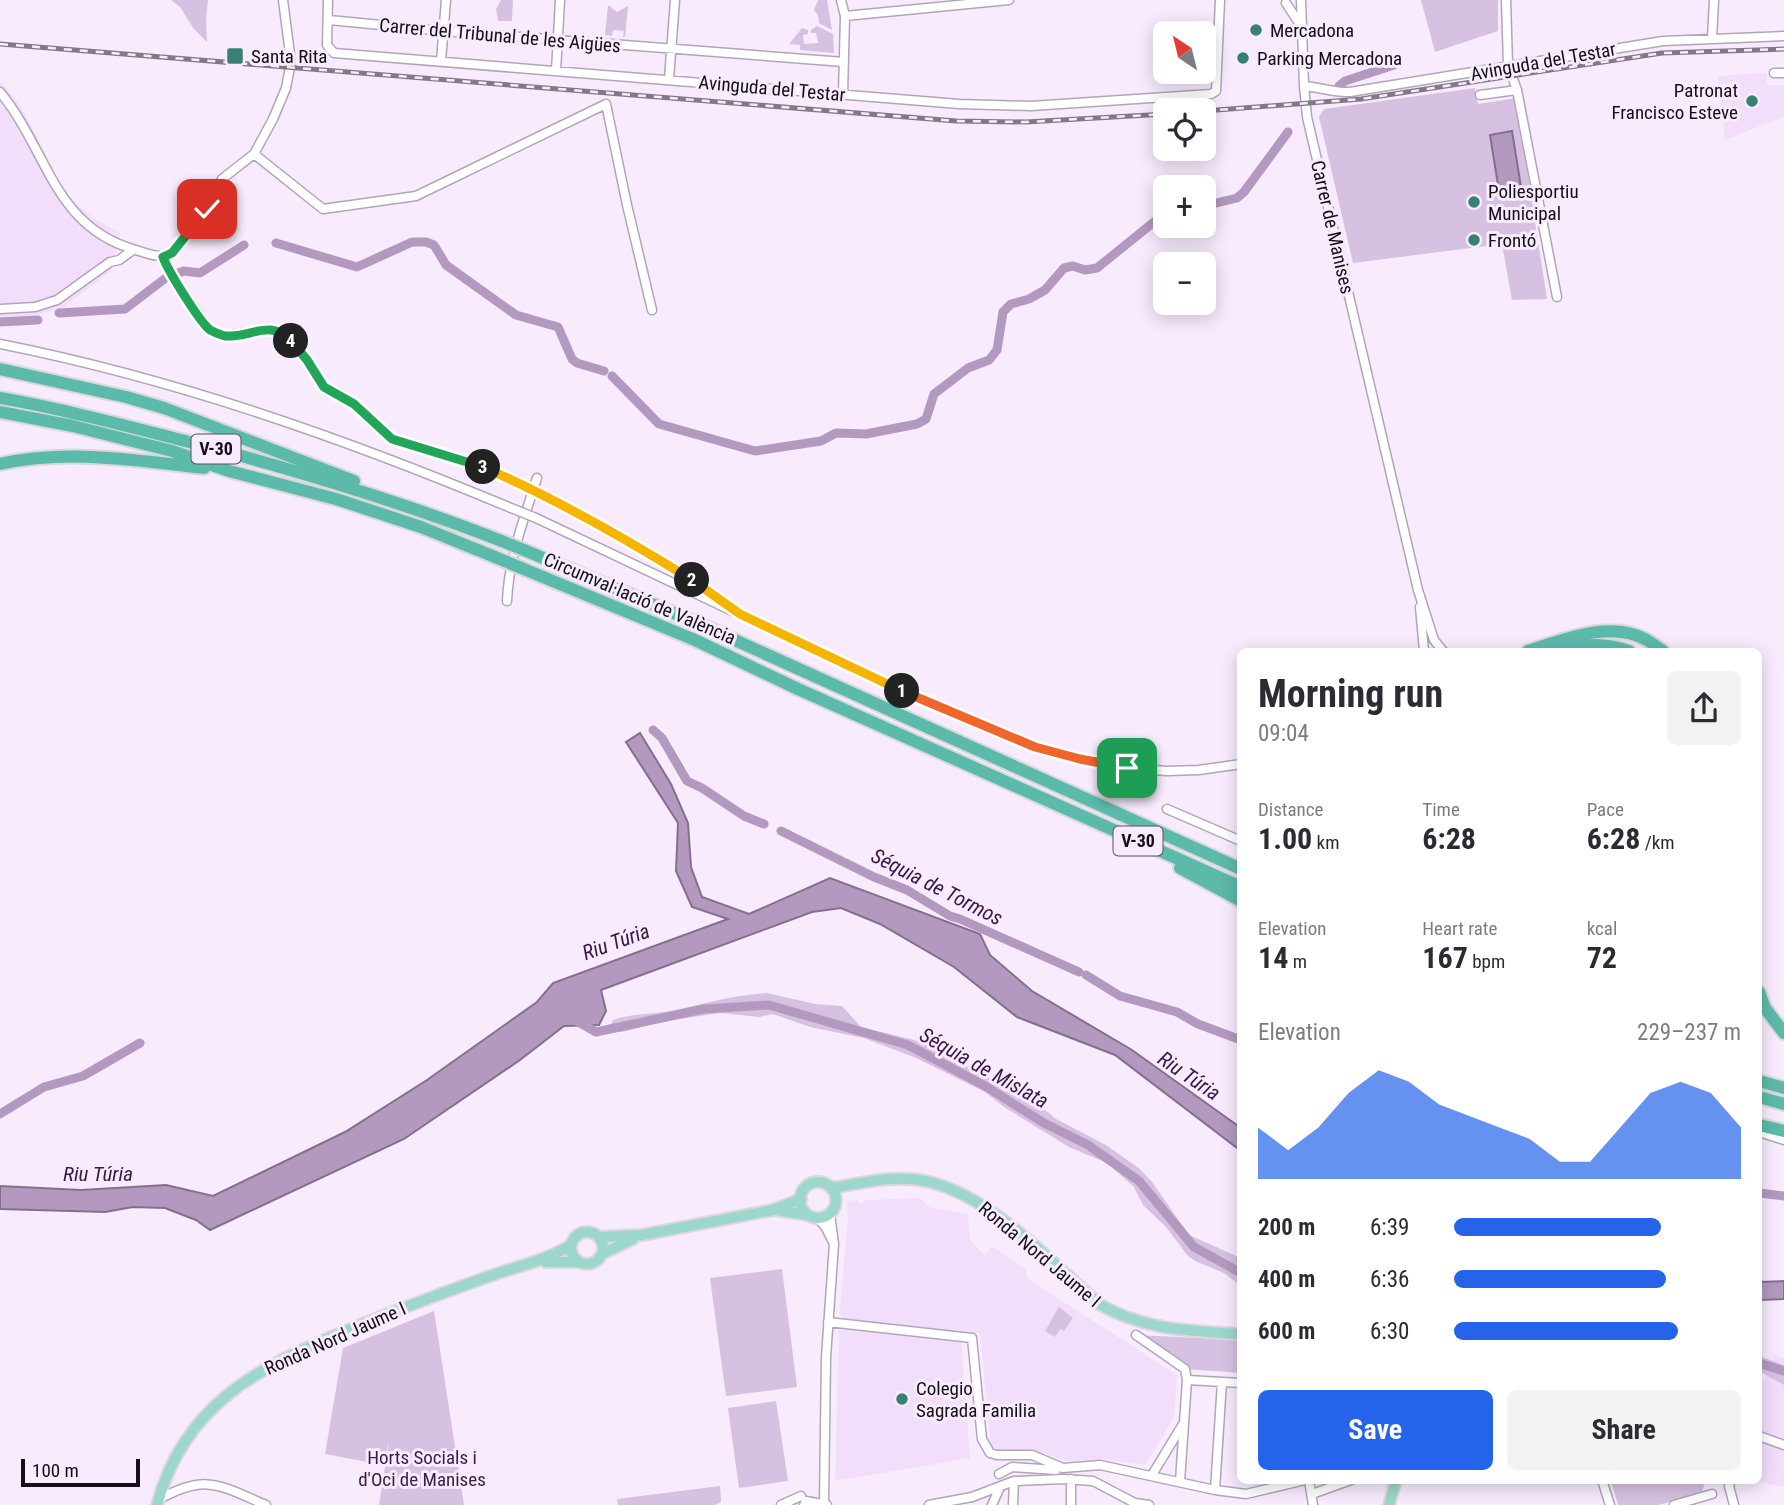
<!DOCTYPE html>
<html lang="en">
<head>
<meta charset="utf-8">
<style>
  :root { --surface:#fff; --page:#f2f2f3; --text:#2b2b33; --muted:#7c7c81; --accent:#2563eb }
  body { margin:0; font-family:"Roboto Condensed",sans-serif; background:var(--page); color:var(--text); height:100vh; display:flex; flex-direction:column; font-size:26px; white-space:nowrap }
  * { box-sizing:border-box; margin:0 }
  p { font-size:23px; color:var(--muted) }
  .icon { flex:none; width:38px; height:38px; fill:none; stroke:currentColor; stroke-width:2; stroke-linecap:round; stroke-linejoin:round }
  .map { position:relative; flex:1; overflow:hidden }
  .panel { position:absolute; left:1237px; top:648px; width:525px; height:836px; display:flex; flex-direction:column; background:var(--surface); border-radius:10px; box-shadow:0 4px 18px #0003 }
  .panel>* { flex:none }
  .needle { width:46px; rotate:325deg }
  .tools { position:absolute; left:1153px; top:21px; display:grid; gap:14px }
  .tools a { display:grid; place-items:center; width:63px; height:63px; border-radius:10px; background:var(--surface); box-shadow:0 4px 18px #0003; font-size:35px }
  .scale { position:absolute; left:21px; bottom:18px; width:119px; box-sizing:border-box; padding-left:7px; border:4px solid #140f17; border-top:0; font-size:19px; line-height:24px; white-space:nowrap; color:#140f17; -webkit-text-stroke:5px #f7ebfd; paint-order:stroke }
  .pin { position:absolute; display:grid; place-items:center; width:60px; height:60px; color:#fff; margin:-30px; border-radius:14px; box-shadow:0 4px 10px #0006 }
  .km { position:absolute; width:35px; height:35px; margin:-18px; border-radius:50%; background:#222; color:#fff; font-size:19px; line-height:35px; text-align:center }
  .round { display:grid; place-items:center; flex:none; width:74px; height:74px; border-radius:10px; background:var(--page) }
  .overview { display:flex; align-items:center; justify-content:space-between; height:119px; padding:0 21px }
  h1 { font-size:38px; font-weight:700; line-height:52px }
  .figures { display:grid; grid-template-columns:repeat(3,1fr); gap:10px; height:119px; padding:7px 21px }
  .figures div { display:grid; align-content:center }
  .figures b { font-size:30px; font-weight:700 }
  .figures small { font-size:19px; font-weight:400 }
  .figures p { font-size:19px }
  .chart { height:196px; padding:14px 21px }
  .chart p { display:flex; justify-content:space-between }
  .chart svg { width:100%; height:126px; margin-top:7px; fill:var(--accent); opacity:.7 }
  .primary-button { display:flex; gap:14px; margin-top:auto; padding:14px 21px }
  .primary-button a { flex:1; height:80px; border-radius:10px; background:var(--accent); color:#fff; font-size:28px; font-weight:700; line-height:80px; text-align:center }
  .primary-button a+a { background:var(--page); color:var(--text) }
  ul { padding:0 21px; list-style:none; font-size:23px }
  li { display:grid; grid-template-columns:112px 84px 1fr; align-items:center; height:52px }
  li i { height:18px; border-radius:9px; background:var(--accent) }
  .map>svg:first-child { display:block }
  .built { fill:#f2defb }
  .green { fill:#d7c1e2 }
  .water { fill:#b399bf; stroke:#83708d; stroke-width:2 }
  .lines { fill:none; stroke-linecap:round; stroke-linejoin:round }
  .canal { stroke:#b399bf; stroke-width:9 }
  .minor-casing { stroke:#b3a4ba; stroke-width:11 }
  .major-casing { stroke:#d9d9da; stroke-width:14 }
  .highway-casing { stroke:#d9d9da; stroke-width:16 }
  .minor { stroke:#fff; stroke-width:8 }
  .major { stroke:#9dd6cc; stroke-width:10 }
  .highway { stroke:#5cbaaa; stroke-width:12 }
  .rail-casing { stroke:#827986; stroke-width:5 }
  .rail { stroke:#f7ebfd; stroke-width:2.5; stroke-dasharray:8; stroke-linecap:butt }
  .minor-bridge-casing { stroke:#b3a4ba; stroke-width:11; stroke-linecap:butt }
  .highway-bridge-casing { stroke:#d9d9da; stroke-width:16; stroke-linecap:butt }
  .minor-bridge { stroke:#fff; stroke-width:8 }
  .highway-bridge { stroke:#5cbaaa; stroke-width:12 }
  .split-1-casing { stroke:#fff; stroke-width:14 }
  .split-2-casing { stroke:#fff; stroke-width:14 }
  .split-3-casing { stroke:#fff; stroke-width:14 }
  .split-4-casing { stroke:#fff; stroke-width:14 }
  .split-5-casing { stroke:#fff; stroke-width:14 }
  .split-1 { stroke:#f0652b; stroke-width:9 }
  .split-2 { stroke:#f5b400; stroke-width:9 }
  .split-3 { stroke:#f5b400; stroke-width:9 }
  .split-4 { stroke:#22a559; stroke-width:9 }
  .split-5 { stroke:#22a559; stroke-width:9 }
  .poi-dot { fill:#3a7f73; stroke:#f7ebfd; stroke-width:2.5 }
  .labels { text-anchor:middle; stroke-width:6; stroke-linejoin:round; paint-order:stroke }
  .shield { fill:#f7ebfd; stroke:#58515c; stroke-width:2 }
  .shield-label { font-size:18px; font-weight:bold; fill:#140f17 }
  .poi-label { font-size:19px; fill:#140f17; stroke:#f7ebfd; text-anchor:start }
  .street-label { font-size:19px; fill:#140f17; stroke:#f7ebfd }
  .park-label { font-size:19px; fill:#3c1a49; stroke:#f7ebfd }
  .water-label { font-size:21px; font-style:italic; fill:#3a1848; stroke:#f7ebfd }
</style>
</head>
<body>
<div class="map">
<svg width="1784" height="1505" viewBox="0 0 1784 1505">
  <rect width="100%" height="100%" fill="#f7ebfd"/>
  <!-- built -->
  <path class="built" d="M1766,73L1767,85H1784V117L1725,140L1718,76Z
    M0,81L22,108L67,195L92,217L120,233L111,271L63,308L26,318L0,320Z
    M919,1198L931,1208L968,1214L970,1239L980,1251L986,1255L992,1246L1027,1270L1026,1274L1028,1279L1177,1375L1174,1418L1145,1465L1100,1459L1066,1461L1038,1451L996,1450L991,1447L980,1333L961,1334L846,1320L841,1316L840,1310L848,1217L847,1201L857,1200L861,1204L866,1200Z
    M839,1329L961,1340L970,1458L835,1481Z
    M1775,1355L1784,1358V1487L1755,1481L1759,1480V1394Z"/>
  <!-- green -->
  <path class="green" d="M171,0H208L206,20L207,42L194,29L180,7Z
    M501,0H513L512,21H498L496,9Z
    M818,0H827L832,30L819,23L818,15L814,10Z
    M1421,0H1498V31L1435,52Z
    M608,5L617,12L628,6L625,37H623L624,31L613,30L612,36L605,35Z
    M817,26L833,34L834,53L800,50V45L789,44L802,28L808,30V34L803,35L804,44L818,43L816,33H811V30Z
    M1475,88L1478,104L1516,98L1547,299L1512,300L1502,244L1353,263L1319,117L1324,109Z
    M767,993L815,1004L842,1006L861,1027L918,1041L1033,1100L1056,1119L1106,1145L1140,1169L1152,1182L1189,1235L1241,1258V1286L1224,1273L1195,1261L1187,1255L1166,1227L1143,1205L1134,1187L1107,1163L1069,1147L1004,1107L985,1092L916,1058L864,1038L810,1027L773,1014L759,1017L721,1013L665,1021L622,1032H616L611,1028L612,1021C623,1014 656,1014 671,1011C703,1004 733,995 767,993Z
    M782,1269L797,1387L726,1396L710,1278Z
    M1059,1307L1073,1318L1064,1331L1060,1329L1055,1337L1045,1331Z
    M434,1311L464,1505H379L389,1441L383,1465L325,1454L343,1348Z
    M1136,1335L1241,1340V1373L1185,1369Z
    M1759,1356L1784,1365V1385L1759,1371Z
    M776,1401L788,1481L739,1488L728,1408Z
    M1703,1480L1705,1483L1701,1494L1658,1505H1618L1611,1481Z
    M720,1486L721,1502L715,1505H618L617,1499Z"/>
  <!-- water -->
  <path class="water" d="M1512,131L1521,187L1499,191L1490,135Z
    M640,733L671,784L688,823L691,867L702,897L749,914L830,878L980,934L990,955L1032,991L1132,1050L1241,1128V1151L1115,1055L1017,1017L954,967L880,924L841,908L812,912L601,990L606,1011L599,1025L564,1026L520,1060L404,1139L210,1230L196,1220L165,1208L133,1207L105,1212L0,1209V1186L81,1190L166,1185L213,1196L345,1132L427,1080L537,1002L553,983L728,919L692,907L676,871L678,823L626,742Z
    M1784,1281V1299L1759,1300V1282Z"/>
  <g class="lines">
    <!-- canal -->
    <path class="canal" d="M1339,86L1345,81L1394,65
      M1204,206L1237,198L1244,192L1288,132
      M276,243L357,267L412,242H426L434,245L446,265L516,315L558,327L572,359L577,363L604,371
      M59,313L125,309L167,277L184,271L200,273L244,245
      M0,322L38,320
      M612,376L659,424L755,451L821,441L836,433L866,434L917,424L926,419L934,394L968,368L989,360L997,350L1003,312L1011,304L1029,299L1045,290L1064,268L1073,266L1085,270L1097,268L1154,222L1166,220
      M653,730L662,738L687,781L702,788L744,816L764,824
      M781,831L874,877L907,890L950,916L960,919L1079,972
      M1086,975L1120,996L1177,1012L1198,1024L1241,1040
      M575,1020L596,1032L704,1009L769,1005L908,1045L985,1086L1044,1123L1088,1145L1139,1181L1194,1247L1241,1273
      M0,1114L44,1087L83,1076L140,1043
      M1759,1193L1784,1196
      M1759,1363L1784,1371"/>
    <!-- minor casing -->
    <g class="minor-casing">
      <path id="minor" d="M328,0L327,45L334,53L959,104L1031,106L1211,94L1216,91L1220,0
        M841,0L845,16L843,94
        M1301,0L1304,86L1307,117L1418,590L1434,640L1443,651
        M1506,0L1508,65L1517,90L1557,297
        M1286,3L1301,26
        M845,16L1009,0
        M329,20L443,31L844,62
        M1712,38L1714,0
        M441,61L446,0
        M556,71L560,0
        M1774,73H1784
        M669,79L675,0
        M1304,86C1319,87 1334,93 1350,92L1663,41L1784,36
        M0,92C48,150 53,227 136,250C149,254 159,259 172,253L207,209L222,179L254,154L273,119L286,88L290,67V54L283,0
        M1480,95L1517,90
        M254,154L323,209L416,196L606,104L627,205L652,310
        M163,257L169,272L209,329L223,336L270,329L282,332L307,360L324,387L354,404L392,438L483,467L534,489L627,541L725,602
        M0,309L35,307L57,300L110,262L119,260L133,250
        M0,344C176,379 346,439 511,508
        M536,518L899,690L1035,747L1080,759L1127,768L1167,771L1199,770L1241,764
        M507,601C509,557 524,519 537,478
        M1420,607L1424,651
        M1167,809L1241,841
        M1759,1132L1784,1140
        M818,1218L826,1228L834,1244L830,1214
        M828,1322L972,1338L982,1439L990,1453L997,1455H1032L1063,1468L1100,1465L1215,1490L1246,1494L1305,1480
        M1136,1335L1185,1369L1187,1380L1180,1481
        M1187,1380L1241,1383
        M1759,1436L1784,1445
        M999,1474L1012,1467L1056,1470
        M1152,1475L1183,1424
        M1071,1479V1505
        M1309,1480L1313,1505
        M1602,1480L1610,1505
        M1731,1480L1729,1486L1734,1505
        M1215,1490L1222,1382
        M1312,1494L1351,1480
        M158,1500C206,1473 219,1485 266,1505
        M824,1504L826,1357L834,1244
        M781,1505L801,1496
        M804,1505L806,1501L827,1505
        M929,1505L972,1497L1014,1481L1063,1479L1093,1481L1135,1503L1149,1505
        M992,1505L1000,1487
        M1013,1505L1014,1481
        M1674,1505L1712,1494"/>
    </g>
    <!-- major casing -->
    <g class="major-casing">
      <path id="major" d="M800 1200a18 18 0 1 1 36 0a18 18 0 1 1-36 0Z
        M831,1188C858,1184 883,1177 910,1179C980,1183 1048,1260 1099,1304C1143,1330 1191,1331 1241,1334
        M775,1210L808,1215
        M571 1248a16 16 0 1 1 32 0a16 16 0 1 1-32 0Z
        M600,1237L642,1235L773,1210L801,1199
        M602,1254L633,1239
        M546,1262H577
        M157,1505C184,1404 259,1367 348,1330C394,1311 440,1294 487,1277C515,1267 545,1261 571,1245
        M1389,1505L1396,1480"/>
    </g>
    <!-- highway casing -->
    <g class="highway-casing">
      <path id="highway" d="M0,369L126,397L164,408L354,481
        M0,398C68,410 134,428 201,445C302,472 402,502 499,540
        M0,412L73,426L172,451L229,471L336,499L421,527L495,557
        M0,464C68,449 136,460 204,468
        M524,550L695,622L1241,869
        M519,567L695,640L798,689L1241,887
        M1528,651C1563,640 1610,620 1645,639C1651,642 1657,647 1663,651
        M1562,651C1585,643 1605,643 1629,651
        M1180,868L1241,901
        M1759,992L1765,1008L1784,1033
        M1759,1081L1784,1088
        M1759,1097L1784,1104
        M1759,1125L1784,1131"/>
    </g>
    <!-- minor -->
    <use href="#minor" class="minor"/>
    <!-- major -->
    <use href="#major" class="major"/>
    <!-- highway -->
    <use href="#highway" class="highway"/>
    <!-- rail casing -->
    <g class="rail-casing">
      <path id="rail" d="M0,44L956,121L1026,122L1166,114
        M1204,111L1361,99L1662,53L1784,49"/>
    </g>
    <!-- rail -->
    <use href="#rail" class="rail"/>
    <!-- minor-bridge casing -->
    <g class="minor-bridge-casing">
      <path id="minor-bridge" d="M511,508L536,518"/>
    </g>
    <!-- highway-bridge casing -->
    <g class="highway-bridge-casing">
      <path id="highway-bridge" d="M499,540L524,550
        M495,557L519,567"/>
    </g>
    <!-- minor-bridge -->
    <use href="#minor-bridge" class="minor-bridge"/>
    <!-- highway-bridge -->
    <use href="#highway-bridge" class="highway-bridge"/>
  </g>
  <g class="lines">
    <!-- split-1 casing -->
    <g class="split-1-casing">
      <path id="split-1" d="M902,691L1035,747L1080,759L1127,768"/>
    </g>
    <!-- split-2 casing -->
    <g class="split-2-casing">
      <path id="split-2" d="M692,580L740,614L902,691"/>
    </g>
    <!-- split-3 casing -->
    <g class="split-3-casing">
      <path id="split-3" d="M483,467C556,499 625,538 692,580"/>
    </g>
    <!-- split-4 casing -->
    <g class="split-4-casing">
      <path id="split-4" d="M291,341L307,360L324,387L354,404L392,439L483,467"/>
    </g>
    <!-- split-5 casing -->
    <g class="split-5-casing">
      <path id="split-5" d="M207,209L172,253L163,257C168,271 199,321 210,330C214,332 221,335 225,336C251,338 270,318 291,341"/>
    </g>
    <!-- split-1 -->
    <use href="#split-1" class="split-1"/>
    <!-- split-2 -->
    <use href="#split-2" class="split-2"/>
    <!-- split-3 -->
    <use href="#split-3" class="split-3"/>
    <!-- split-4 -->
    <use href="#split-4" class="split-4"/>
    <!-- split-5 -->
    <use href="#split-5" class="split-5"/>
  </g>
  <!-- markers -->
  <g class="poi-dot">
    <circle cx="1256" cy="30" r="7"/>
    <rect x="226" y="47" width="18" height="18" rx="3.5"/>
    <circle cx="1243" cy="58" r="7"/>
    <circle cx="1752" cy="101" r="7"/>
    <circle cx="1474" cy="202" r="7"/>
    <circle cx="1474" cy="240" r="7"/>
    <circle cx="902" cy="1399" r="7"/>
  </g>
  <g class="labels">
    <!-- shield labels -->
    <g class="shield">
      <rect x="191.5" y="434.5" width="49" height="29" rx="5"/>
      <rect x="1113.5" y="826.5" width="49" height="29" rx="5"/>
    </g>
    <g class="shield-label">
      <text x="216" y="455">V-30</text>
      <text x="1138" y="847">V-30</text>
    </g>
    <!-- poi labels -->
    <g class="poi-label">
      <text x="1270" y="37">Mercadona</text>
      <text x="251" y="63">Santa Rita</text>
      <text x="1257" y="65">Parking Mercadona</text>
      <text x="1738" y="97" text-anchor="end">Patronat<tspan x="1738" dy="22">Francisco Esteve</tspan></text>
      <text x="1488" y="198">Poliesportiu<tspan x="1488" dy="22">Municipal</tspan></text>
      <text x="1488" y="247">Frontó</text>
      <text x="916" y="1395">Colegio<tspan x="916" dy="22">Sagrada Familia</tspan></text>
    </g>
    <!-- street labels -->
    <g class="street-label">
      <text transform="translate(500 35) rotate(5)" y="7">Carrer del Tribunal de les Aigües</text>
      <text transform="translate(1543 61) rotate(-10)" y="7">Avinguda del Testar</text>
      <text transform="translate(772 88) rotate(5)" y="7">Avinguda del Testar</text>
      <text transform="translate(1333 227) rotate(77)" y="7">Carrer de Manises</text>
      <text transform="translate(640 598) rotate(23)" y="7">Circumval·lació de València</text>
      <text transform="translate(1040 1254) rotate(40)" y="7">Ronda Nord Jaume I</text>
      <text transform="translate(335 1338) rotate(-24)" y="7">Ronda Nord Jaume I</text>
    </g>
    <!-- park labels -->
    <g class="park-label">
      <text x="422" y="1464">Horts Socials i<tspan x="422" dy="22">d'Oci de Manises</tspan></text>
    </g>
    <!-- water labels -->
    <g class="water-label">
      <text transform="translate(937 887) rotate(27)" y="7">Séquia de Tormos</text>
      <text transform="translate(616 942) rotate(-20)" y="7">Riu Túria</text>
      <text transform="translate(984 1068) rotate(29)" y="7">Séquia de Mislata</text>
      <text transform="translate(1189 1076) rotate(34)" y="7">Riu Túria</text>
      <text x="98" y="1181">Riu Túria</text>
    </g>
  </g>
</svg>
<div class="tools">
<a><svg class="needle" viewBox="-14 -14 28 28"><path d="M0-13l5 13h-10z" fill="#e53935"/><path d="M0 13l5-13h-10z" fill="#7c7c81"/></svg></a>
<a><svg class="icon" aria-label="locate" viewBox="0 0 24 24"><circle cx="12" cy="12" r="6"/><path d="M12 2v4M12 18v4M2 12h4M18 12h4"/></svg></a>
<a>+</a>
<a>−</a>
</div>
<div class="scale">100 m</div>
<div class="pin" style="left:1127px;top:768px;background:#1e9e55"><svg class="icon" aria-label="arrive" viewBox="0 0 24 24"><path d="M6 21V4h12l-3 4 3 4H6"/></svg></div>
<div class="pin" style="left:207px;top:209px;background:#d93025"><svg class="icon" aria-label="check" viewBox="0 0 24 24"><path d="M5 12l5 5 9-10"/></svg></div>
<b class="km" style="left:902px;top:691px">1</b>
<b class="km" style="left:692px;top:580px">2</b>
<b class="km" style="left:483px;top:467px">3</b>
<b class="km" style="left:291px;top:341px">4</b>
<section class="panel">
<div class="overview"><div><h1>Morning run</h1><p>09:04</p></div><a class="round"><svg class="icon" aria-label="share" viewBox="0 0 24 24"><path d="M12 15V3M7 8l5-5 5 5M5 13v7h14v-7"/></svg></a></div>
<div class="figures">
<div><p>Distance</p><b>1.00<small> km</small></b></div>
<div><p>Time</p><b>6:28</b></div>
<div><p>Pace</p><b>6:28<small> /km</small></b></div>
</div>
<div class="figures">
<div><p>Elevation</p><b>14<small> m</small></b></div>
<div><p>Heart rate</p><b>167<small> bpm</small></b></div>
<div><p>kcal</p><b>72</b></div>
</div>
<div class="chart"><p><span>Elevation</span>229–237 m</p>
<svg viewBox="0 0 160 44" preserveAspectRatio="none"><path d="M0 44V26L10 34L20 26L30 14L40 6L50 10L60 18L70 22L80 26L90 30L100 38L110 38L120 26L130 14L140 10L150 14L160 26V44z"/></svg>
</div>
<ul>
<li><b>200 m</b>6:39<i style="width:72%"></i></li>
<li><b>400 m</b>6:36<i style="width:74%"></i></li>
<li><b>600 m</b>6:30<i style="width:78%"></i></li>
</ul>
<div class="primary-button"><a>Save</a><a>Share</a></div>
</section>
</div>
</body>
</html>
